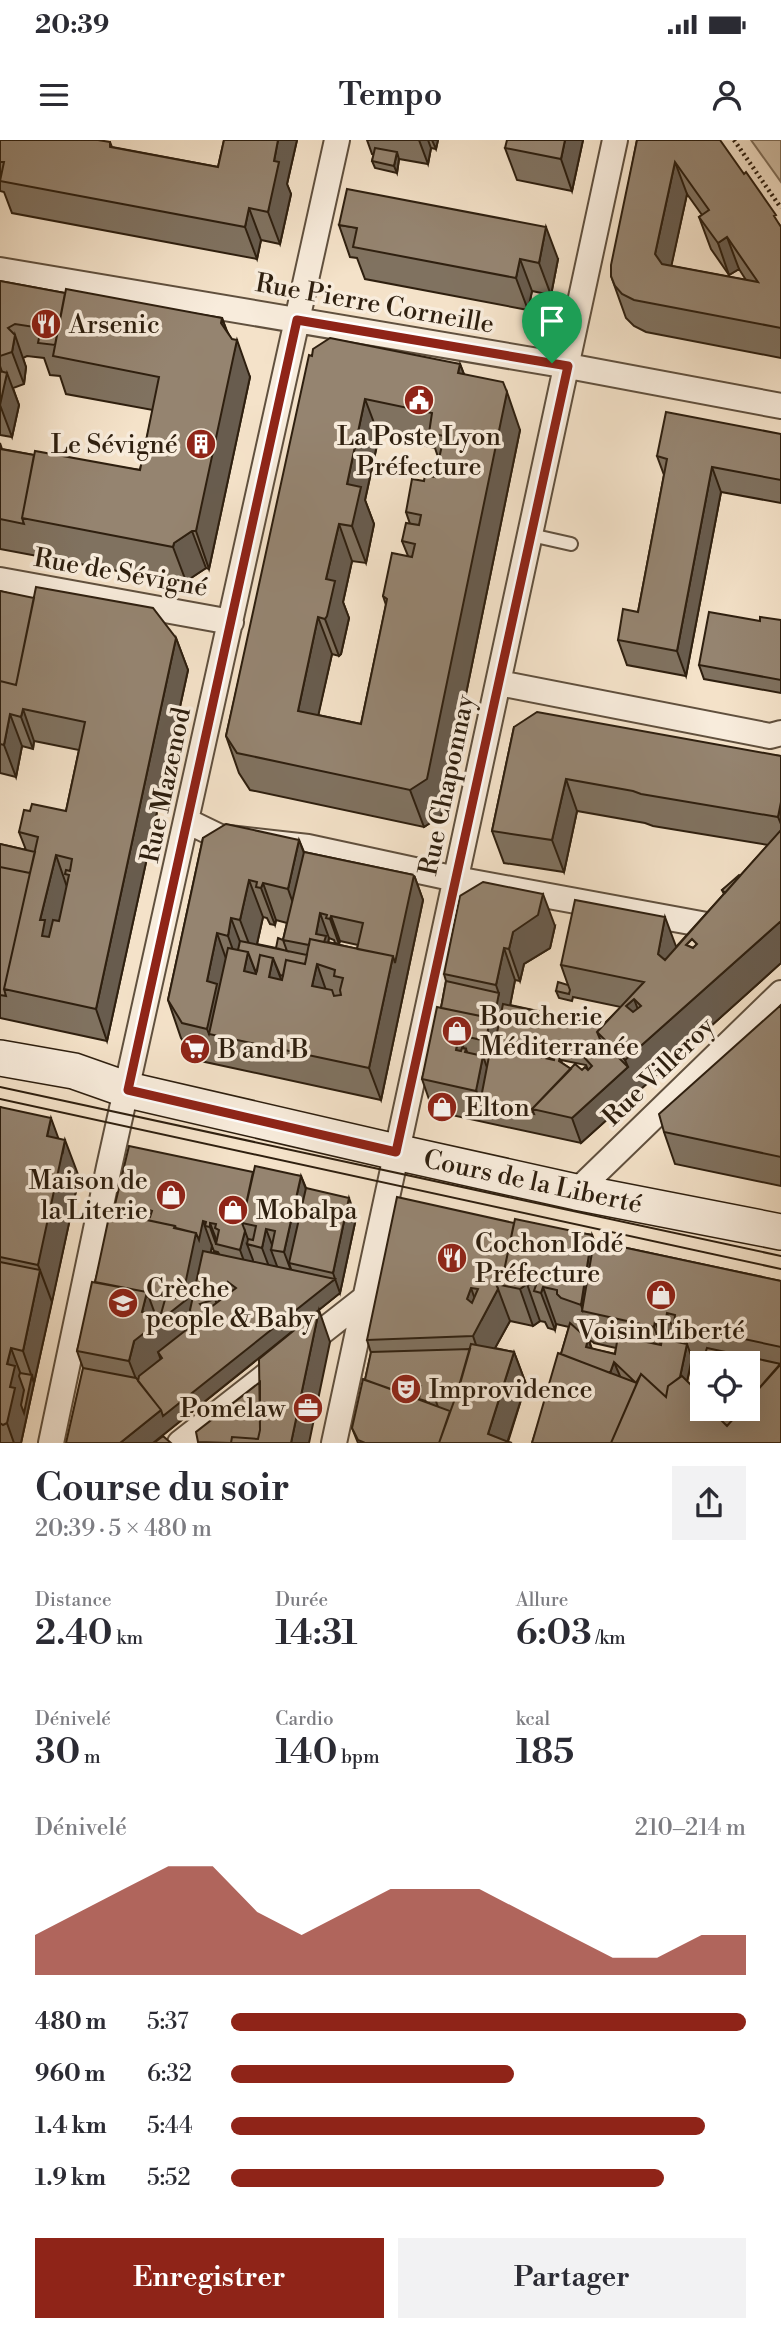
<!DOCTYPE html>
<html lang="fr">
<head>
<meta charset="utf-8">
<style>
  :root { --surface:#fff; --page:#f2f2f3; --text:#2b2b33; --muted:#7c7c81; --accent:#8f2418 }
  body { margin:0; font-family:"Libre Bodoni",serif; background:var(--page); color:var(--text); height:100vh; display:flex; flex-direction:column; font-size:26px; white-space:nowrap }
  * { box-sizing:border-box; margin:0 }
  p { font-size:23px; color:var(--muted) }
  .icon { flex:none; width:38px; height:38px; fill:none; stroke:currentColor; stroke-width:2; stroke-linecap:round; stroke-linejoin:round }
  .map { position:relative; height:1303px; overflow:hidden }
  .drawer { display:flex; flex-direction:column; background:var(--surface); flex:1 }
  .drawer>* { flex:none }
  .buttons { position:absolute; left:690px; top:1211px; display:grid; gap:14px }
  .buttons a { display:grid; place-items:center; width:70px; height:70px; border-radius:0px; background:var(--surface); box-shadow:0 7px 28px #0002; font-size:35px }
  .pin { position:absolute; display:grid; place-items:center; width:60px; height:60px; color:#fff; margin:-72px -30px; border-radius:50% 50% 50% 0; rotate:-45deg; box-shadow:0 0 7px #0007 }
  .pin .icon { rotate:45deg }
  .round { display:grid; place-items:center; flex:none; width:74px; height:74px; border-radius:0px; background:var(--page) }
  .head { display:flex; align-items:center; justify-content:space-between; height:119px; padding:0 35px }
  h1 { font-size:38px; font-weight:600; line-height:52px }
  .figures { display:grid; grid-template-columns:repeat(3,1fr); gap:10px; height:119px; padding:7px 35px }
  .figures div { display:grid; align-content:center }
  .figures b { font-size:35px; font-weight:600 }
  .figures small { font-size:19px; font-weight:400 }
  .figures p { font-size:19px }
  .chart { height:196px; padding:14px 35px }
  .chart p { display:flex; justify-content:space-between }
  .chart svg { width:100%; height:126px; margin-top:7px; fill:var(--accent); opacity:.7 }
  .primary-button { display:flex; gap:14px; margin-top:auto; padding:14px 35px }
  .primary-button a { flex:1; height:80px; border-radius:0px; background:var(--accent); color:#fff; font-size:28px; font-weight:600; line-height:80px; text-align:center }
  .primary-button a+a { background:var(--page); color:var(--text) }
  ul { padding:0 35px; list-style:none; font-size:23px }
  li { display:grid; grid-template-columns:112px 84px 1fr; align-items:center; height:52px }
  li i { height:18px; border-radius:9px; background:var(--accent) }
  .status { display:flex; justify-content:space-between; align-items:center; height:49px; padding:0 35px; background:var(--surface); direction:ltr }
  .status svg { height:19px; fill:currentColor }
  header { display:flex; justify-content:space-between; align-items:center; height:91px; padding:0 35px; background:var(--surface); font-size:32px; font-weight:600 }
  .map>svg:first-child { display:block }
  .green { fill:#d2c1a9; stroke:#80705c; stroke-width:2 }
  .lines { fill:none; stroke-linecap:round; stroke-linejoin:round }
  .lane-casing { stroke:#60503e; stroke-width:16 }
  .street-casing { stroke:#60503e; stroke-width:28 }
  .secondary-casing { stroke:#2e1f0f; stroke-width:38 }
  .path { stroke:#2e1f0f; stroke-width:4.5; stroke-dasharray:2 3.5; stroke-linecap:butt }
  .lane { stroke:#f8ecdc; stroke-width:12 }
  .street { stroke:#f8ecdc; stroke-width:24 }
  .secondary { stroke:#f8ecdc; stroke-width:35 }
  .tram { stroke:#2e1f0f; stroke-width:2 }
  .wall { fill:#807260; stroke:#2e1f0f; stroke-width:2; fill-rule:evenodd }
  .shaded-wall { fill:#685c4e; stroke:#2e1f0f; stroke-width:2 }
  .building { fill:#958470; stroke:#2e1f0f; stroke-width:2; fill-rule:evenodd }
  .route-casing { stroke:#fff; stroke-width:14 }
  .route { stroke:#8f2418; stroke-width:9 }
  .labels { text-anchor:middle; stroke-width:7; stroke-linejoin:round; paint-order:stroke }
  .street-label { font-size:26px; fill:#2e1f0f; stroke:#f8ecdc }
  .poi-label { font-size:26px; fill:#2e1f0f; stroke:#f8ecdc; text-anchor:start }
</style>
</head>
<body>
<div class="status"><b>20:39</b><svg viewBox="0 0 49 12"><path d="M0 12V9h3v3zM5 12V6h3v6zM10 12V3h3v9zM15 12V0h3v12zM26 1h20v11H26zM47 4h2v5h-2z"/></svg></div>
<header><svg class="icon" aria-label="menu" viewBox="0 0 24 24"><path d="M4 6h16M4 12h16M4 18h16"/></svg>Tempo<svg class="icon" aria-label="person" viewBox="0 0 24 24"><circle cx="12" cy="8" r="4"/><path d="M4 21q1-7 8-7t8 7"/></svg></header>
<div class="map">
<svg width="781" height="1303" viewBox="0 0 781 1303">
  <rect width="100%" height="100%" fill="#f4e2c9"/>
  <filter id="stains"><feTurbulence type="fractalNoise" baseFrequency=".00286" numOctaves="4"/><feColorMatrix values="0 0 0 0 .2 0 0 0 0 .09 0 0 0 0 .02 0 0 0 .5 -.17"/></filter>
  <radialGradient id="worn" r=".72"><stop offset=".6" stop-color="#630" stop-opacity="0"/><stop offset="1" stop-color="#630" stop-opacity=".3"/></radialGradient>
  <!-- green -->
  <path class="green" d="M751,0H781V42Z"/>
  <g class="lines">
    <!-- lane casing -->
    <g class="lane-casing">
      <path id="lane" d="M531,395L571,404"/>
    </g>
    <!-- street casing -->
    <g class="street-casing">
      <path id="street" d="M0,130L568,226L781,266
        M0,440L231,482
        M499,543L770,596L781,593
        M187,681L220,697L308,707L456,739L712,786
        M576,1052L781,853
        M51,1303L109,1027L337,0
        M180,1303L365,1158
        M334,1303L615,0"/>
    </g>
    <!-- secondary casing -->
    <g class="secondary-casing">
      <path id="secondary" d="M0,918L74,931L128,950L396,1012L576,1052L781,1092"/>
    </g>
    <!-- path -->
    <path class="path" d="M734,0L781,68"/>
    <!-- lane -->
    <use href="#lane" class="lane"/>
    <!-- street -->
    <use href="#street" class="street"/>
    <!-- secondary -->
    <use href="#secondary" class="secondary"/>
    <!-- tram -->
    <path class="tram" d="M0,947L781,1116
      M0,959L781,1129"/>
  </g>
  <!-- wall -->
  <path class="wall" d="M0,0L110,2L112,7L218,27L224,0H297L287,44L291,54L280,104L261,100L257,119L12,73L4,52L0,51Z
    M367,0H438L436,9L431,8L428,24L399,19L397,33L375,28L372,21L374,14H372Z
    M583,0L572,51L517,40L505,8Z
    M637,0L779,84L781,87V218L646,192L634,186L626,178L611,136ZM687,54L702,75L699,77L711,109L729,135L739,129L746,140L671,126Z
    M339,85L558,119L551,155L532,151L528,170L365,139L357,118L350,117Z
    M0,141L65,153L222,178L227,191L250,237L209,429L206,428L188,440L187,444L0,409V303L2,309L34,315L140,330L153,270L66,254L60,236L50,235L44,218L27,216L23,218L26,227L24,244L13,248L19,265L12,297L0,295Z
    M312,216L460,224L464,234L520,290L441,676L424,687L250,650L239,633L226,596ZM379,296L435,308L439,320L435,337L424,341L406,372L410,384L402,401L408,416L383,456L386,465L361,584L318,575L332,514L339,516L341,514L349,478L343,462L352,421L366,423L374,384L365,360Z
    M781,294V363L721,352L686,536L627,525L618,500L638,472L664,335L657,316Z
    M0,451L176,498L188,530L107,901L0,878V704L26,710L19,692L30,671H66L79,610L34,601L33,609L22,606L16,637L0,633Z
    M781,480V553L704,539L699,525L760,481Z
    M514,587L781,616V823L581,1003L433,971L422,939L441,868L446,841L444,834L555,786L550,808L524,824L520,841L515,840L510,865L603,885L621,867L573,857L572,861L559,858L556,851L568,845L561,825L676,807L724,754L722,750L740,736L768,705L653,686L645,683L577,671L564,732L504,723L492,691ZM692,799L697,804L693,808L686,805ZM529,913L555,919L554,920L529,914ZM561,920L586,925L588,930L571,929L562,923Z
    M203,698L299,700L304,712L414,735L423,760L381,960L196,920L181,898L168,860ZM263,777L267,778L270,784L275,785L276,780L287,783L283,800L276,808L257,804ZM329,798L334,800L335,803L339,804L340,801L358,805L357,809L328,802Z
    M781,865V1046L675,1024L664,992Z
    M0,967L58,999L79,1037L21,1303H0Z
    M253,1032L301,1036L306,1048L356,1078L340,1153L153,1303L83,1228L77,1211L113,1073ZM212,1106L214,1111L218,1112L219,1114L211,1112Z
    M514,1083L592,1095L594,1101L781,1141V1303H532L561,1214L569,1187L556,1184L555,1190L548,1188L545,1182L540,1181L533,1186L510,1181L495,1208L514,1212L526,1244L508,1302L512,1303H358L352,1288L365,1240L371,1213L367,1200ZM589,1200L593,1202L594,1203L616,1208L615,1214L592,1209ZM692,1218L703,1220L747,1269H702V1225L695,1246L697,1251L687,1242Z"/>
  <!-- shaded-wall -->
  <path class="shaded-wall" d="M278,0H297L287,44L291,54L280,104L268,72L274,21Z
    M419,0H428L431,8L428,24Z
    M432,0H438L436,9Z
    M565,0H583L572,51L561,19Z
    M397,12L399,19L397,33L394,26Z
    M675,22L687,54L667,146L655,114Z
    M249,68L261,100L257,119L245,87Z
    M546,87L558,119L551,155L539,123Z
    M727,97L739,129L729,135L718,103Z
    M520,119L532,151L528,170L516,138Z
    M222,178L234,212L237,200L250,237L209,429L196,391Z
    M15,195L26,227L24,244L12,212Z
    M460,224L474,261L458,233Z
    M0,226L5,241L7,233L19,265L12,297L0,265Z
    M507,252L520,290L441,676L424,687L410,650Z
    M365,259L379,296L365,360L374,384L366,423L352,386L347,344Z
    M712,327L721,352L686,536L677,511Z
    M339,384L352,421L343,462L349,478L341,514L339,516L325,479L326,439Z
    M192,391L206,428L188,440L187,444L173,407L174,403Z
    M318,477L332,514L311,608L298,571Z
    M176,498L188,530L107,901L96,869Z
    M23,569L34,601L33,609L21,577Z
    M10,574L22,606L16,637L4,605Z
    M566,639L577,671L564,732L552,700Z
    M781,662V684L778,677Z
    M299,700L313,737L301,786L288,749Z
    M56,715L67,747L54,828L42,796L40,780Z
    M414,735L423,760L381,960L369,928L393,816Z
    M249,740L263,777L254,817L240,780Z
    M263,743L276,780L275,785L261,748Z
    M543,754L555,786L550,808L524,824L520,841L509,809L513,792Z
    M320,773L329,798L328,803L335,821L316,794Z
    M331,776L340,801L339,804L330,779Z
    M665,777L677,809L670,846L658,814Z
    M231,778L245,815L239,827L228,796Z
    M781,781V823L581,1003L572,978L628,927L625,920Z
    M217,793L230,830L209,894L207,889V841Z
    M504,808L515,840L497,933L486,901L490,878L499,854L496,845Z
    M248,812L260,844L244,831Z
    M273,818L285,850L269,837Z
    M317,824L328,856L312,846Z
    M634,859L646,891L626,866Z
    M459,895L471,927L456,910Z
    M524,899L529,913L525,932L520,918Z
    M466,909L478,940L483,916L494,948L480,963L465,912Z
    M51,978L63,1011L65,1000L79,1037L52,1162L38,1125L47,996Z
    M301,1036L313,1068L289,1123L296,1144L284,1112Z
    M349,1058L356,1078L340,1153L333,1133Z
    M203,1081L212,1106L196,1183L162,1218L158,1212L163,1226L138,1244L129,1221L147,1152L158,1182L196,1093Z
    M210,1083L218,1104H216L210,1087Z
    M266,1089L274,1110H271L277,1126L274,1140L262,1108Z
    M245,1091L250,1105L247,1104L253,1120L249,1135L240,1110Z
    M592,1095L606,1133L583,1171L581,1165Z
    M40,1130L52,1162L34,1243L23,1211Z
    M335,1139L340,1153L153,1303H120L161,1270Z
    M228,1142L233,1156L231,1164L226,1150Z
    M527,1144L540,1181L533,1186L520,1149Z
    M543,1147L556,1184L555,1190L541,1153Z
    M471,1148L482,1179L498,1149L510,1181L484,1228L473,1196L467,1159Z
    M217,1149L222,1163L220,1173L215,1159Z
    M319,1170L330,1202L309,1303H291Z
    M667,1173L679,1205L677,1215L665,1183Z
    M655,1181L667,1213L666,1219L654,1187Z
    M588,1199L593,1213L586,1207Z
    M687,1204L692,1218L677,1289L672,1275Z
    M11,1208L23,1240L32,1235L34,1243L21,1303H14L7,1283L10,1247L7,1224Z
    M514,1212L526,1244L507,1303L488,1294Z
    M614,1222L620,1236L608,1239Z
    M416,1245L421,1260L422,1277L414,1257Z
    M431,1247L438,1267L436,1282L429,1262Z"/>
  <!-- building -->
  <path class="building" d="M0,0H98L110,2V7L218,27L224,0H278L274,21L279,22L268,72L249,68L245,87L0,41L4,22H0Z
    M507,0H565L561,19L505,8Z
    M637,0H720L744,34L746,32L776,75L774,76L781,87V188L634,160L622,154L615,146L611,136V125ZM675,22L709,70L699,77L718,103L727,97L758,142L662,124L655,114Z
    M375,8L397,12L394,26L372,21Z
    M347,49L546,87L539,123L520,119L516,138L353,107L357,88L339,85Z
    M0,141L65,153L55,205L38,203L41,188L15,184L8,188L15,195L12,212L0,216Z
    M66,149L222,178L221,183L232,199L237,200L196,391H192L174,403L173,407L22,378L35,311L140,330L159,237L53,216Z
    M330,198L460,224L458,233L503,242L507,252L427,639L410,650L237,613L226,596L309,215L312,216L313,209ZM365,259L432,273L429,293L444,296L435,337L425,335L424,341L412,339L406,372L421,375L419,385L406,383L402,401L415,404L412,417L392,413L383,456L387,459L386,464L361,584L298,571L318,477L325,479L327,476L335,441L326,439L339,384L352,386L361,347L347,344Z
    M0,231L7,233L0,265Z
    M666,272L781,294V340L712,327L677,511L618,500L623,469L638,472L667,319L657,316Z
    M0,309L34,315L22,378L24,384L0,379Z
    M36,447L153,468L176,498L96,869L4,849L38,697L19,692L24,670L30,671L32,664L66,671L85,582L23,569L21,577L10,574L4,605L0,604V541L16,545ZM56,715L72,719L70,731L66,730L65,734L69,735L59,781L53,780L49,797L42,796L45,780H40Z
    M0,451L34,458L16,545L0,541Z
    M709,472L760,481V477L781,480V540L699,525Z
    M537,572L781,616V662L778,677L641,654L633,651L566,639L552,700L492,691L514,587Z
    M226,684L299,700L288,749L263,743L261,748L256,747L257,742L249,740L240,780L231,778L228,796L217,793L207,841L217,844L207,889L182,883L168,860L203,698Z
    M781,690V781L625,920L597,892L644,842L561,825L575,760L665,777L658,814L665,820ZM692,799L697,804L693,808L686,805ZM634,859L641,866L633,872L626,866Z
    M0,704L35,712L30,733L0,727Z
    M304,712L414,735L395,823L393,816L357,809L363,783L331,776L330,779L326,778L327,775L320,773L316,794L326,796L324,802L310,799L309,805L283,800Z
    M0,727L30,733L4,849L6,856L0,855Z
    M739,735L740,736L725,753L722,750Z
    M483,742L543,754L538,775L513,792L509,809L504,808L496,845L444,834L460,756Z
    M278,798L283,800L287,811L276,808Z
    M310,799L393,816L369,928L209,894L228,808L248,812L244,831L256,834L260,815L273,818L269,837L282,840L286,820L305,824ZM317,824L335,830L334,836L343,838L340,850L341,855L334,856L332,850L312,846Z
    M240,801L307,815L305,824L286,820L283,836L280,835L273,818L260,815L257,831L255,830L248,812L238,810Z
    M446,841L499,853L493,885L490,878L441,868Z
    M558,842L568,845L570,850L569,854L556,851Z
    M503,864L603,885L597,892L600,899L586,912L524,899L521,912L494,907Z
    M781,865V1017L664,992L659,974Z
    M437,867L490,878L486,901L459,895L456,910L461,911L462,908L466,909L465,912L483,916L476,951L422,939Z
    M600,899L628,927L572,978L532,969L575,924L582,930L585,927L588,930L592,926L583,916Z
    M491,906L554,920L555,915L560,917L559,921L571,929L532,969L534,974L480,963Z
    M0,967L51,978L47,996L65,1000L38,1125L0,1117Z
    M129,1006L253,1032L242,1083L245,1091L240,1110L216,1104L219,1090L215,1088L216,1084L210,1083V1087L205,1086L206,1082L203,1081L199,1100L196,1093L176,1088L175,1086L113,1073ZM146,1069L152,1071L150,1077L144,1076Z
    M255,1026L301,1036L284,1112L271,1110L275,1091L266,1089L262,1108L247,1104L248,1099L253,1100L256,1086L242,1083Z
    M306,1048L349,1058L333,1133L289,1123Z
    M397,1057L514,1083L504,1131L496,1144L498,1149L473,1196L367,1200ZM471,1148L478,1149L472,1163L467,1159Z
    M110,1072L175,1086L174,1088L196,1093L182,1159L166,1156L165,1160L148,1157L147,1152L95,1142Z
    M515,1079L592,1095L581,1165L561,1158L557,1154V1150L543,1147L541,1153L534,1151L536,1145L527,1144L520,1149L496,1144L504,1131Z
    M594,1101L781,1141V1207L674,1184L675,1175L667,1173L665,1183L655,1181L654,1187L582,1171Z
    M203,1111L335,1139L163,1276L161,1270L138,1241L139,1236L162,1218L158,1212L195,1183L190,1170ZM228,1142L236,1148L206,1171L200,1164L215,1159L217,1149L226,1150Z
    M0,1122L40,1130L23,1211L11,1208L7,1224L15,1226L10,1247L15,1248L7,1283L3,1285L0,1283Z
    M92,1142L147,1152L142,1172L161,1174L166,1156L186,1160L134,1201L129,1221L77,1211Z
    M319,1170L291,1303H231L232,1297L258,1299L260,1290L259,1219Z
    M570,1183L588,1199L586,1207L615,1214L618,1196L661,1205L662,1199L687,1204L680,1237L668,1246L666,1257L641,1234L636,1243L614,1222L610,1233L561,1214Z
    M471,1204L514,1212L488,1294L511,1303H439L457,1253Z
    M707,1208L781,1224L747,1262V1223H702Z
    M470,1209L458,1251L431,1247L429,1262L419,1259L421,1246L416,1245L414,1257L365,1240L371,1212Z
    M558,1213L637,1243L611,1303H532Z
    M781,1223V1303H611L641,1234L666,1257L668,1246L682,1236L702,1256V1269H714L722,1278L721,1280L727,1286L742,1269H747V1262Z
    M702,1225V1252L695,1246Z
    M83,1228L136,1238L161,1270L120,1303H66Z
    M20,1233L32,1235L24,1273L21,1265L24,1250L19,1236Z
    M363,1239L450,1271L439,1303H365L358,1300L352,1288Z
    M260,1242V1290L258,1299L232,1297L231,1303L198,1302L196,1292Z
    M720,1269H742L732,1280Z
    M163,1296L171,1303H154Z"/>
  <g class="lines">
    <!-- route casing -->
    <g class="route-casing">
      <path id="route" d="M297,180L568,226L396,1012L128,950Z"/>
    </g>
    <!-- route -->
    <use href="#route" class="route"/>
  </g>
  <!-- icons -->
  <defs>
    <g id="restaurant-disc" transform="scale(1.575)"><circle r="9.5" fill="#8f2418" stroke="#f8ecdc"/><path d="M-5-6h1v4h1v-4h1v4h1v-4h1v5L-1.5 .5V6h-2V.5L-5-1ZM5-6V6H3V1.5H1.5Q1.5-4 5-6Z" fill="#fff"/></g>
    <g id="civic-disc" transform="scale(1.575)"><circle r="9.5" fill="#8f2418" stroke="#f8ecdc"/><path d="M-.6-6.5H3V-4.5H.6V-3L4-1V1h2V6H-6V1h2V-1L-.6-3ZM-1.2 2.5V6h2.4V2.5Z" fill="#fff"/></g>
    <g id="building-disc" transform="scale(1.575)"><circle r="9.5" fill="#8f2418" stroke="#f8ecdc"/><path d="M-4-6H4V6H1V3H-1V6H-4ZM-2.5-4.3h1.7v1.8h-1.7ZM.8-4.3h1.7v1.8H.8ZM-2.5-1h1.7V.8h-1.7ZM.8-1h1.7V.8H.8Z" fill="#fff"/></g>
    <g id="shop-disc" transform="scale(1.575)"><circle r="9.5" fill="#8f2418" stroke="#f8ecdc"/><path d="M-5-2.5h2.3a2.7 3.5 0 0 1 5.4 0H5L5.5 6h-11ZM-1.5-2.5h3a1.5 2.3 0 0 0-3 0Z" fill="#fff"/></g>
    <g id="supermarket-disc" transform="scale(1.575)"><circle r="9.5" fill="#8f2418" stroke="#f8ecdc"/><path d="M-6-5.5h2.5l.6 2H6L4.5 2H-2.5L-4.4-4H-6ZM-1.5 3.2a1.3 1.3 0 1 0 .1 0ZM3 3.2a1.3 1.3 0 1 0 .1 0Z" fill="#fff"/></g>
    <g id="school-disc" transform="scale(1.575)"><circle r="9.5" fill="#8f2418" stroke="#f8ecdc"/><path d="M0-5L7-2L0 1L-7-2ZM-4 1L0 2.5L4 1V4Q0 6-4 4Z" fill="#fff"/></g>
    <g id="theatre-disc" transform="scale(1.575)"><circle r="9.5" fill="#8f2418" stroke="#f8ecdc"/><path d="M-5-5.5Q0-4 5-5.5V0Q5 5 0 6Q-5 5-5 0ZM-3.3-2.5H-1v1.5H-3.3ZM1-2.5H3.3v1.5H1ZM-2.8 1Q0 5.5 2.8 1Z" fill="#fff"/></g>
    <g id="office-disc" transform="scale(1.575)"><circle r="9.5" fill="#8f2418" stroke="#f8ecdc"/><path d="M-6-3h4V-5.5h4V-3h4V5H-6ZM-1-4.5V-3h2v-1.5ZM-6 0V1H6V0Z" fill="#fff"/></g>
  </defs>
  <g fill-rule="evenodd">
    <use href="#restaurant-disc" x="46" y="184"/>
    <use href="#civic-disc" x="419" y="260"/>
    <use href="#building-disc" x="201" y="304"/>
    <use href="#shop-disc" x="457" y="891"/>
    <use href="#supermarket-disc" x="195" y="909"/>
    <use href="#shop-disc" x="442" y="967"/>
    <use href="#shop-disc" x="171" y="1055"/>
    <use href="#shop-disc" x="233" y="1070"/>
    <use href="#restaurant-disc" x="452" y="1118"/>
    <use href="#shop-disc" x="661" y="1155"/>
    <use href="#school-disc" x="123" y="1163"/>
    <use href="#theatre-disc" x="406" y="1249"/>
    <use href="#office-disc" x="308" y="1268"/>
  </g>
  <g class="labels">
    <!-- street labels -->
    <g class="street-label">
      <text transform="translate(375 163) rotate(10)" y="9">Rue Pierre Corneille</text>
      <text transform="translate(121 432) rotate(10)" y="9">Rue de Sévigné</text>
      <text transform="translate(165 645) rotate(-78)" y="9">Rue Mazenod</text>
      <text transform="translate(446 645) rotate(-78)" y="9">Rue Chaponnay</text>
      <text transform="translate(658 931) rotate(-44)" y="9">Rue Villeroy</text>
      <text transform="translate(533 1041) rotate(12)" y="9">Cours de la Liberté</text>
    </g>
    <!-- poi labels -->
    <g class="poi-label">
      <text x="69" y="193">Arsenic</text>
      <text x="419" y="305" text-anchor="middle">La Poste Lyon<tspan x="419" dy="30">Préfecture</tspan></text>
      <text x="178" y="313" text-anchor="end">Le Sévigné</text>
      <text x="480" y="885">Boucherie<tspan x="480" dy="30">Méditerranée</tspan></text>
      <text x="218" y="918">B and B</text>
      <text x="465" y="976">Elton</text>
      <text x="148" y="1049" text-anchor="end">Maison de<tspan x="148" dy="30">la Literie</tspan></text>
      <text x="256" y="1079">Mobalpa</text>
      <text x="475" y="1112">Cochon Iodé<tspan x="475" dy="30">Préfecture</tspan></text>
      <text x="146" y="1157">Crèche<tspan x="146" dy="30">people &amp; Baby</tspan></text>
      <text x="661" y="1199" text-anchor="middle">Voisin Liberté</text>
      <text x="429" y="1258">Improvidence</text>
      <text x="285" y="1277" text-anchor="end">Pomelaw</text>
    </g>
  </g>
  <rect width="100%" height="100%" filter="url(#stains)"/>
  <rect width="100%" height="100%" fill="url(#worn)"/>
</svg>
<div class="buttons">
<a><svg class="icon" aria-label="locate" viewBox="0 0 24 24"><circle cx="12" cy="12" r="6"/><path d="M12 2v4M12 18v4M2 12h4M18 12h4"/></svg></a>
</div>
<div class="pin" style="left:552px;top:223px;background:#1e9e55"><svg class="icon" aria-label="arrive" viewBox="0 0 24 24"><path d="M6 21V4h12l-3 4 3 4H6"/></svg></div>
</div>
<section class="drawer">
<div class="head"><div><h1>Course du soir</h1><p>20:39 · 5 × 480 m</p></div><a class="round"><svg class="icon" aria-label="share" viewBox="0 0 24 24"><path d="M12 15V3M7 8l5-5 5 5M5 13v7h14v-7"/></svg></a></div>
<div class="figures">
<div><p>Distance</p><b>2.40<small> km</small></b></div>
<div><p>Durée</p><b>14:31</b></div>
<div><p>Allure</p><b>6:03<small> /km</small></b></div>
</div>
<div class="figures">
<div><p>Dénivelé</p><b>30<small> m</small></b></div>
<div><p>Cardio</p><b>140<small> bpm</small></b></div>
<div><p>kcal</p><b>185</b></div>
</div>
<div class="chart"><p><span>Dénivelé</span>210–214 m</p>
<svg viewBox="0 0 160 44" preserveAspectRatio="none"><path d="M0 44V30L10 22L20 14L30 6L40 6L50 22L60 30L70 22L80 14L90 14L100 14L110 22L120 30L130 38L140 38L150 30L160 30V44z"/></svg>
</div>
<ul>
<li><b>480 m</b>5:37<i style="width:100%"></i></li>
<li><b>960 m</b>6:32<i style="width:55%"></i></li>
<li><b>1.4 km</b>5:44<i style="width:92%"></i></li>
<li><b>1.9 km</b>5:52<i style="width:84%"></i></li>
</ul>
<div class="primary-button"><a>Enregistrer</a><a>Partager</a></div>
</section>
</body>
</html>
